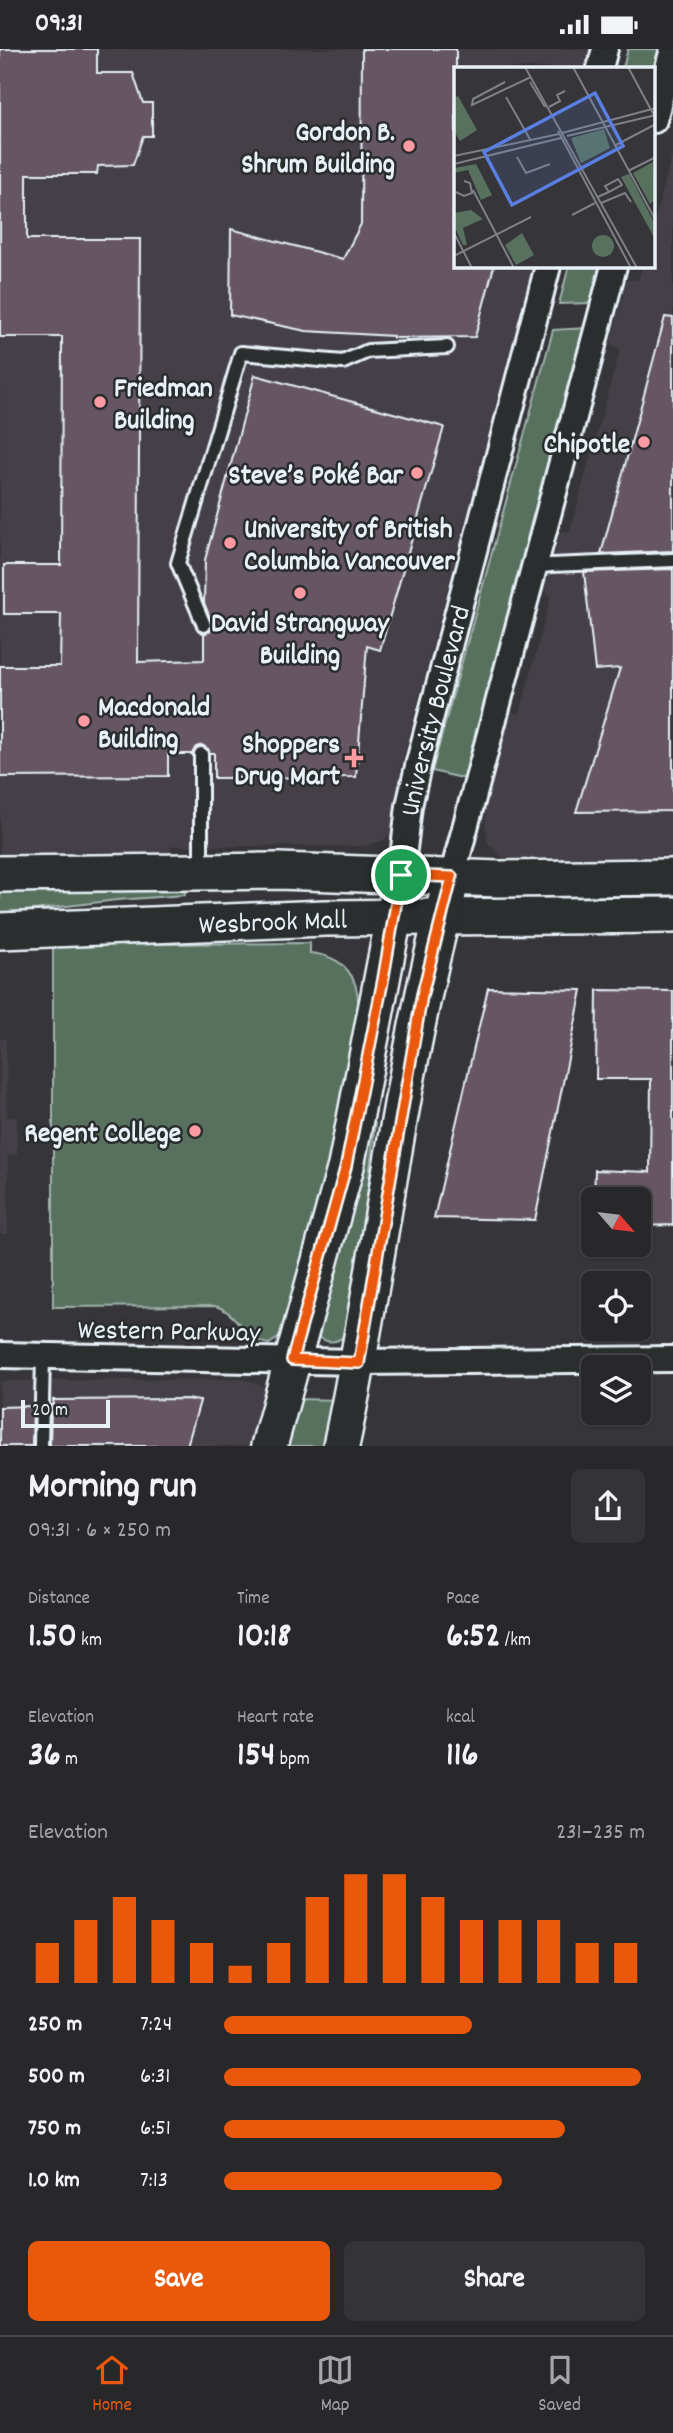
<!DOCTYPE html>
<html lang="en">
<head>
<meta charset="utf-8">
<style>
  :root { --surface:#28282b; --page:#343437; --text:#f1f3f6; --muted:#a5a6a9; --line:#444447; --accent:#ea580c }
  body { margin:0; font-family:Dekko,sans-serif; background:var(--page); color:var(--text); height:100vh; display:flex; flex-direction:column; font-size:26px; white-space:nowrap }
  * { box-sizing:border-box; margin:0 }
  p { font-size:23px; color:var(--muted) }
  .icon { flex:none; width:38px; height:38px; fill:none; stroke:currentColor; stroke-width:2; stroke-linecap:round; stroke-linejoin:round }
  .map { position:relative; height:1397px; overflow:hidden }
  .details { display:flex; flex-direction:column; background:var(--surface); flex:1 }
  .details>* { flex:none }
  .needle { width:46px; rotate:118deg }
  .controls { position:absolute; left:581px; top:1138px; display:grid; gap:14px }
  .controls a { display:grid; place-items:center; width:70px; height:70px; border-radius:10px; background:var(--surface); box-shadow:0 2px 5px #0004,0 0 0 2px var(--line); font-size:35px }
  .scale { position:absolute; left:21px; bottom:18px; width:89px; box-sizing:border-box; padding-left:7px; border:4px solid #e8f1f8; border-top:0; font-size:19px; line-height:24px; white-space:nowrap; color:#e8f1f8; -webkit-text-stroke:5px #2a2d2e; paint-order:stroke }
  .pin { position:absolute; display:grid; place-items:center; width:60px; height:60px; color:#fff; margin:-30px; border:4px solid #fff; border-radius:50%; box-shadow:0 2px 7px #0007 }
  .round { display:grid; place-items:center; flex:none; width:74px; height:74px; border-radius:10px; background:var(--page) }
  .summary { display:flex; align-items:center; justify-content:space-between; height:119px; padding:0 28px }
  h1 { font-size:38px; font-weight:800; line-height:52px }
  .metrics { display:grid; grid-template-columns:repeat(3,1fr); gap:10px; height:119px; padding:7px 28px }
  .metrics div { display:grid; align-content:center }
  .metrics b { font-size:35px; font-weight:800 }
  .metrics small { font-size:19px; font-weight:400 }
  .metrics p { font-size:19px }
  .chart { height:196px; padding:14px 28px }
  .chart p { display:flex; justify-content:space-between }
  .chart svg { width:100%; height:126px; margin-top:7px; stroke:var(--accent); stroke-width:6 }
  .cta { display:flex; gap:14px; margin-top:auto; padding:14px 28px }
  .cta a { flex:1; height:80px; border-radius:10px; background:var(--accent); color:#fff; font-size:28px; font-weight:800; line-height:80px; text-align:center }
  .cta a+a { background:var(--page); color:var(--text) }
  ul { padding:0 28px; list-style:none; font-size:23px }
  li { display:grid; grid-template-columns:112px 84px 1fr; align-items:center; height:52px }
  li i { height:18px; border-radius:9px; background:var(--accent) }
  .status { display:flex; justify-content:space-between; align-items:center; height:49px; padding:0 35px; background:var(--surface); direction:ltr }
  .status svg { height:19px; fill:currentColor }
  .tabs { display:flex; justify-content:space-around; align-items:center; height:98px; border-top:2px solid var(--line); background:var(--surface); font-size:19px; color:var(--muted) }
  .tabs a { display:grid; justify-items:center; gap:4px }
  .tabs .selected { color:var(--accent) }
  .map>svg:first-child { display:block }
  .built { fill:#443f46 }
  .green { fill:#58715f; stroke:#a0b1ac; stroke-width:2 }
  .building { fill:#665764; stroke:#e8f1f8; stroke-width:2 }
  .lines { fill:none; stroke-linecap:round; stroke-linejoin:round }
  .lane-casing { stroke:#e8f1f8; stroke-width:18 }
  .street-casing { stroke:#e8f1f8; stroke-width:30 }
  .secondary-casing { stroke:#e8f1f8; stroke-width:40 }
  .lane { stroke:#2a2d2e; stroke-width:12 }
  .street { stroke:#2a2d2e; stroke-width:24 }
  .secondary { stroke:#2a2d2e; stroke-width:35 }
  .route-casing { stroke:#fff; stroke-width:14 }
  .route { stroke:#ea580c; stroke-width:9 }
  .poi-dot { fill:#ff9aa2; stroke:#2a2d2e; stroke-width:2.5 }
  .labels { text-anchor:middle; stroke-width:5; stroke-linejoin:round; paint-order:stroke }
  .poi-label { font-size:28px; font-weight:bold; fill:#e8f1f8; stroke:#2a2d2e; text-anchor:end }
  .street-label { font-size:28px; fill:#e8f1f8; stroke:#2a2d2e }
  .inset-road { fill:none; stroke:#7d8085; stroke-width:2 }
  .view { fill:#5a7fe2; fill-opacity:0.15; stroke:#5a7fe2; stroke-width:3.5 }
  .inset-edge { fill:none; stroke:#e8f1f8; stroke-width:3.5 }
</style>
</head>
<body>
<div class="status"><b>09:31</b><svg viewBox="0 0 49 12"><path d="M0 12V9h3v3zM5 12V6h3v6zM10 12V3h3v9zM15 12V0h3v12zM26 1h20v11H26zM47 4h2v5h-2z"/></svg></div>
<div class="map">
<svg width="673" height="1397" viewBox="0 0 673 1397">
  <rect width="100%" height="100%" fill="#363539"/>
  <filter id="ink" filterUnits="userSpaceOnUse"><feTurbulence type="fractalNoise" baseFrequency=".0143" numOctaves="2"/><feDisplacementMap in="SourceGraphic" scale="14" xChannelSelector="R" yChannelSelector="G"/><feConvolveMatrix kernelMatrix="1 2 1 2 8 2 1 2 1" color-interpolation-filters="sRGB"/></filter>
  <g filter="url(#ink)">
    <!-- built -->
    <path class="built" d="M0,0H590L584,19H456V217H532L400,720L402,738L391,784L384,791L365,797H171L170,806L0,808Z
      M673,102V819L534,821L533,810H512L502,808L488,794L485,774L487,745L510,663L520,664L551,547L544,542L551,516L560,483L570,482L620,300L610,295L627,231H638L642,217H654V174Z
      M0,990H6L7,1068H17V1106L8,1107V1185H0Z
      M244,1330L263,1337L268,1349L257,1397H0V1332Z"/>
    <!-- green -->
    <path class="green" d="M628,0H662L654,30V19H623Z
      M569,217H603L593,254L559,255Z
      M586,279L466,730L432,722L553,281Z
      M184,839L185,846L117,851L0,865V841Z
      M310,894V904C343,907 360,927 358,960L325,1138L283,1286L269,1295C244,1291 238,1263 215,1257L53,1258V896Z
      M368,1073L375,1074L361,1203L348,1283C338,1295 328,1295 316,1287Z
      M297,1350L341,1351L329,1397H285Z"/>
    <!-- building -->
    <path class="building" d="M0,0H97V24H133L143,54H152V87H143L133,116L98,117L97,125H27V190H140L138,613L204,611V585L210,582L213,576L204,554L205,511L255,326L444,378L380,601L367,597L356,728L214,729V704H210L208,700L202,696L196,698L192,705H168V727L0,728V617H60L61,565H4V516H61L62,288H0Z
      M362,0H456V217H494L475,288L393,289V287L306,282L230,266L231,180L343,210L361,175Z
      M665,268L673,269V502L601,505Z
      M673,520V762L576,763L620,619L595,621L584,523Z
      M488,939L582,941L535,1171L434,1169Z
      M597,941L673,942V1176L639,1177V1150H594L595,1121L650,1123L651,1030H596Z
      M186,1350L200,1352L187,1397H50L51,1356H54L53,1351Z
      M33,1357L32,1397H0V1358Z"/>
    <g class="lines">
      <!-- lane casing -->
      <g class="lane-casing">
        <path id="lane" d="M535,518L551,516L673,511
          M204,576L178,514L241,304L343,313L368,302L447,298
          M201,705V821
          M41,1397L43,1307"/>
      </g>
      <!-- street casing -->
      <g class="street-casing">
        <g id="street">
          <path d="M600,19L605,0"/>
          <path d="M654,71L673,0"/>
          <path id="s1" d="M401,826L409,757L419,713L548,217"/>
          <path d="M452,828L614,217"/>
          <path d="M0,1306L359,1313L673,1310"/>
        </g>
      </g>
      <!-- secondary casing -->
      <g class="secondary-casing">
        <g id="secondary">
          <path d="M0,825L279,822L499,830L673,828"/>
          <path id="s2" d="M0,882L325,869L673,866"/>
          <path d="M269,1397L346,1117L398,847"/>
          <path d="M341,1397C380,1214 399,1025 448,845"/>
        </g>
      </g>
      <!-- lane -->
      <use href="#lane" class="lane"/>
      <!-- street -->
      <use href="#street" class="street"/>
      <!-- secondary -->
      <use href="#secondary" class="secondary"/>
    </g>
  </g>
  <g class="lines" filter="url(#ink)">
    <!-- route casing -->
    <g class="route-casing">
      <path id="route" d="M401,826L452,828L422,946L359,1314L292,1311L346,1117L383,931Z"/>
    </g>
    <!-- route -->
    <use href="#route" class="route"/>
  </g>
  <!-- markers -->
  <g class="poi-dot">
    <circle cx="409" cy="97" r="7"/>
    <circle cx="100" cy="353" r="7"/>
    <circle cx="644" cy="393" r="7"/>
    <circle cx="417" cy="424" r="7"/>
    <circle cx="230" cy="494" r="7"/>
    <circle cx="300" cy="544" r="7"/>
    <circle cx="84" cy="672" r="7"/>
    <path d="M350.5 698.5h7v7h7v7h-7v7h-7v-7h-7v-7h7z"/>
    <circle cx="195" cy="1082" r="7"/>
  </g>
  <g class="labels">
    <!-- poi labels -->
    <g class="poi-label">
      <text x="395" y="91">Gordon B.<tspan x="395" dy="32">Shrum Building</tspan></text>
      <text x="114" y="347" text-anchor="start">Friedman<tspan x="114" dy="32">Building</tspan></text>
      <text x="630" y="403">Chipotle</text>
      <text x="403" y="434">Steve’s Poké Bar</text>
      <text x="244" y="488" text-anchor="start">University of British<tspan x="244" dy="32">Columbia Vancouver</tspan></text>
      <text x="300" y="582" text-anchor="middle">David Strangway<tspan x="300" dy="32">Building</tspan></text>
      <text x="98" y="666" text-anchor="start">Macdonald<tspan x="98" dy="32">Building</tspan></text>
      <text x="340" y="703">Shoppers<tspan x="340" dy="32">Drug Mart</tspan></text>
      <text x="181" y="1092">Regent College</text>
    </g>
    <!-- street labels -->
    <g class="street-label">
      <text dy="10" stroke="none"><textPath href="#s1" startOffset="168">University Boulevard</textPath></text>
      <text dy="10" stroke="none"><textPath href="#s2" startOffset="273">Wesbrook Mall</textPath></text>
      <text transform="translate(169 1280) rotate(1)" y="10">Western Parkway</text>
    </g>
  </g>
  <!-- overview -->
  <g transform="translate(454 18)">
    <rect width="201" height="201" fill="#363539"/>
    <path d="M4,29L23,63L6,74L0,64V31ZM150,62L156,81L127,96L117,71ZM199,95L201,133L196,137L179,106ZM22,97L38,128L27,133L14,103L0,106V101ZM175,107L201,157V172L167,110ZM17,143L29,152L9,161L13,178H9L0,159V146ZM68,166L80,188L62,198L51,178ZM138 179a11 11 0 1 1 22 0a11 11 0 1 1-22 0Z" fill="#58715f"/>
    <path class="inset-road" d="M71,0L183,201M119,0L202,154M174,0L202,52M51,15L19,32L18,38L77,10M76,15L91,40M52,30L77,74M95,40L106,34L103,28L111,24M104,64L177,201M108,66L202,41M113,69L202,48M160,79L202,57M0,89L105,67M63,90L72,106L96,97M0,97L107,71M174,104L202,90M19,123L60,201M2,125L10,129L18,126L16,116L10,114M144,130L148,128L155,125L168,118L164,112L151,119L155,125M147,136L171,126L177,135M118,148L141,136M0,166L18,201M0,189L77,150"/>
    <path class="view" d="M141,26L169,79L58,138L30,85Z"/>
    <rect width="201" height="201" class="inset-edge"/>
  </g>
</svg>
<div class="controls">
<a><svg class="needle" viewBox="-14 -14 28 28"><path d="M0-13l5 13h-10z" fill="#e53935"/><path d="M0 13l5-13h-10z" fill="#a5a6a9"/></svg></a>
<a><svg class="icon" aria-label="locate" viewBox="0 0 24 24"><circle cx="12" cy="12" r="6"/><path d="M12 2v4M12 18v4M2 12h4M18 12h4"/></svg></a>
<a><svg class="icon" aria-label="layers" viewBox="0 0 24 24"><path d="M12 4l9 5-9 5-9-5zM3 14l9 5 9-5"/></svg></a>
</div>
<div class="scale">20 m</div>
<div class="pin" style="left:401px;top:826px;background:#1e9e55"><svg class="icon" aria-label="arrive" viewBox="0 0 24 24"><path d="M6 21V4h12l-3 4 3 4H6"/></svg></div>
</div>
<section class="details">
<div class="summary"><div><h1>Morning run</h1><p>09:31 · 6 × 250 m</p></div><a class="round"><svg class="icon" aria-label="share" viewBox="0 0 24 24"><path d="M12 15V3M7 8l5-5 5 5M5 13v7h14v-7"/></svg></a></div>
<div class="metrics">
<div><p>Distance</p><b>1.50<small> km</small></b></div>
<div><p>Time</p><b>10:18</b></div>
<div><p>Pace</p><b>6:52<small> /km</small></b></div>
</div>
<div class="metrics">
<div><p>Elevation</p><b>36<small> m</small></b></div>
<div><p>Heart rate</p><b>154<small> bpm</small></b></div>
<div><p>kcal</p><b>116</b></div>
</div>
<div class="chart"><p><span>Elevation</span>231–235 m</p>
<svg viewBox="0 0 160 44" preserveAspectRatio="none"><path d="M5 44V30M15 44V22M25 44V14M35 44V22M45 44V30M55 44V38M65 44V30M75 44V14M85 44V6M95 44V6M105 44V14M115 44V22M125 44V22M135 44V22M145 44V30M155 44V30"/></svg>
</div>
<ul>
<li><b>250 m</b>7:24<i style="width:59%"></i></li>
<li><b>500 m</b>6:31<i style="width:99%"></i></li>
<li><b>750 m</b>6:51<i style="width:81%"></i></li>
<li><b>1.0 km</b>7:13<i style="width:66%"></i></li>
</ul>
<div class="cta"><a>Save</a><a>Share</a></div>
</section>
<nav class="tabs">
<a class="selected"><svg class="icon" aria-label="home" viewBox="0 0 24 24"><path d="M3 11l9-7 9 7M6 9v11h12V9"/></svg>Home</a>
<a><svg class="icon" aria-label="map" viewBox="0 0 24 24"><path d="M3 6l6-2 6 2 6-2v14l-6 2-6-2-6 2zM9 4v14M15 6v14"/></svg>Map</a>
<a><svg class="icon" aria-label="saved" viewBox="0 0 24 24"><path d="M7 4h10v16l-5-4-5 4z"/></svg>Saved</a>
</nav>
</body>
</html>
